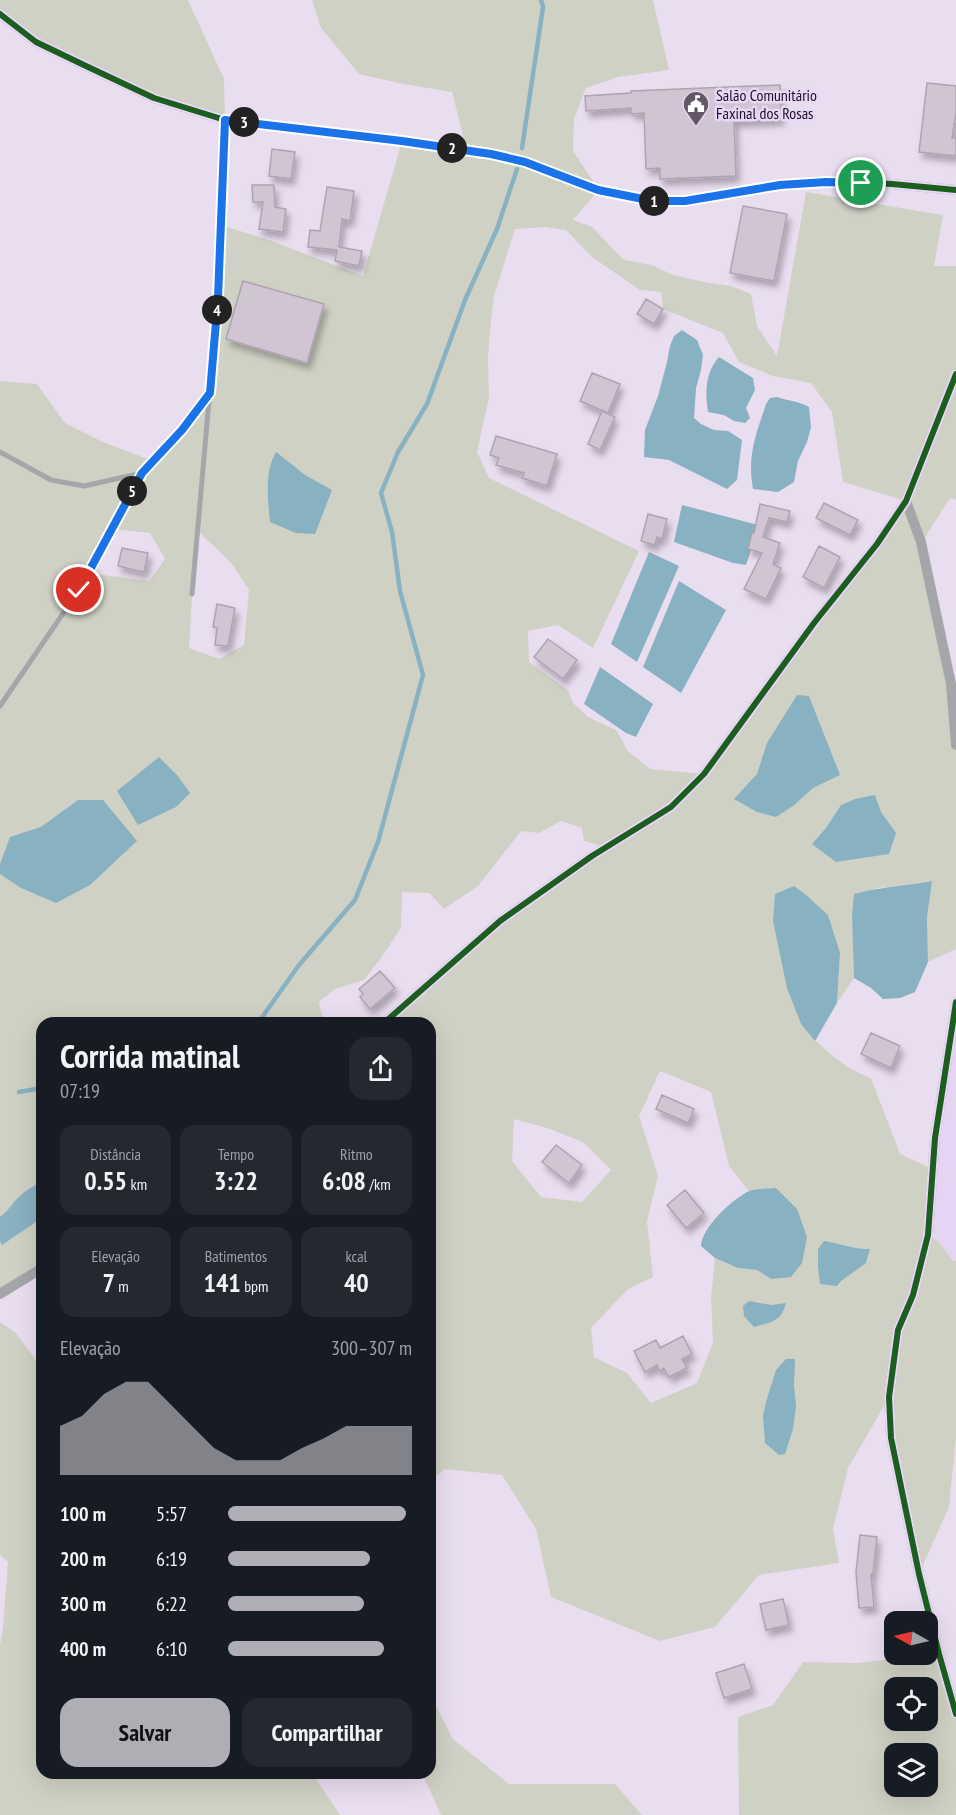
<!DOCTYPE html>
<html lang="pt">
<head>
<meta charset="utf-8">
<style>
  :root { --surface:#171b24; --page:#242831; --text:#f1f3f6; --muted:#9ea1a6; --accent:#b0aeb5 }
  body { margin:0; font-family:"PT Sans Narrow",sans-serif; background:var(--page); color:var(--text); height:100vh; display:flex; flex-direction:column; font-size:22px; white-space:nowrap }
  * { box-sizing:border-box; margin:0 }
  p { font-size:20px; color:var(--muted) }
  .icon { flex:none; width:33px; height:33px; fill:none; stroke:currentColor; stroke-width:2; stroke-linecap:round; stroke-linejoin:round }
  .map { position:relative; flex:1; overflow:hidden }
  .side { position:absolute; left:36px; top:1017px; width:400px; height:762px; display:flex; flex-direction:column; background:var(--surface); border-radius:18px; box-shadow:0 6px 24px #0002 }
  .side>* { flex:none }
  .needle { width:39px; rotate:278deg }
  .controls { position:absolute; left:884px; top:1611px; display:grid; gap:12px }
  .controls a { display:grid; place-items:center; width:54px; height:54px; border-radius:12px; background:var(--surface); box-shadow:0 6px 24px #0002; font-size:30px }
  .pin { position:absolute; display:grid; place-items:center; width:51px; height:51px; color:#fff; margin:-26px; border:3px solid #fff; border-radius:50%; box-shadow:0 2px 6px #0007 }
  .km { position:absolute; width:30px; height:30px; margin:-15px; border-radius:50%; background:#222; color:#fff; font-size:16px; line-height:30px; text-align:center }
  .round { display:grid; place-items:center; flex:none; width:63px; height:63px; border-radius:18px; background:var(--page) }
  .headline { display:flex; align-items:center; justify-content:space-between; height:102px; padding:0 24px }
  h1 { font-size:33px; font-weight:700; line-height:45px }
  .metrics { display:grid; grid-template-columns:repeat(3,1fr); gap:9px; height:102px; padding:6px 24px }
  .metrics div { display:grid; align-content:center; border-radius:15px; background:var(--page); text-align:center }
  .metrics b { font-size:26px; font-weight:700 }
  .metrics small { font-size:16px; font-weight:400 }
  .metrics p { font-size:16px }
  .chart { height:168px; padding:12px 24px }
  .chart p { display:flex; justify-content:space-between }
  .chart svg { width:100%; height:108px; margin-top:6px; fill:var(--accent); opacity:.7 }
  .primary-button { display:flex; gap:12px; margin-top:auto; padding:12px 24px }
  .primary-button a { flex:1; height:69px; border-radius:18px; background:var(--accent); color:#111; font-size:24px; font-weight:700; line-height:69px; text-align:center }
  .primary-button a+a { background:var(--page); color:var(--text) }
  ul { padding:0 24px; list-style:none; font-size:20px }
  li { display:grid; grid-template-columns:96px 72px 1fr; align-items:center; height:45px }
  li i { height:15px; border-radius:8px; background:var(--accent) }
  .map>svg:first-child { display:block }
  .built { fill:#e6d5f2 }
  .green { fill:#d0d1c5; fill-rule:evenodd }
  .water { fill:#88b1c2 }
  .lines { fill:none; stroke-linecap:round; stroke-linejoin:round }
  .stream { stroke:#88b1c2; stroke-width:4.5 }
  .building { fill:#d1c4d3; stroke:#aea4b1; stroke-width:1.5; filter:url(#shadow) }
  .service { stroke:#a4a6aa; stroke-width:5 }
  .minor { stroke:#a4a6aa; stroke-width:10 }
  .cycleway-casing { stroke:#ead7f7; stroke-width:10 }
  .cycleway { stroke:#1b5e20; stroke-width:6 }
  .route-casing { stroke:#fff; stroke-width:12 }
  .route { stroke:#1a73e8; stroke-width:8 }
  .labels { text-anchor:middle; stroke-width:5; stroke-linejoin:round; paint-order:stroke }
  .poi-label { font-size:16px; fill:#18121c; stroke:#ead7f7; text-anchor:start }
</style>
</head>
<body>
<div class="map">
<svg width="956" height="1815" viewBox="0 0 956 1815">
  <defs>
    <filter id="shadow"><feDropShadow dx="3.5" dy="6" stdDeviation="3" flood-color="#0004"/></filter>
  </defs>
  <rect width="100%" height="100%" fill="#e9def0"/>
  <!-- built -->
  <path class="built" d="M956,1002V1261H953L939,1242L928,1235Z"/>
  <!-- green -->
  <path class="green" d="M0,0H188L224,79L225,120L154,98L86,66L0,14Z
    M312,0H653L669,70L618,77L586,88L574,119L573,151L599,190L573,220L592,227L624,260L652,265L673,275L704,282L731,286L751,294L757,326L777,356L806,192L943,215L934,266H956V500L950,498L922,542L956,684V949L928,962L927,917L931,881L902,886L876,888L852,916L854,978L837,1003L840,953L801,1024C818,1045 846,1070 871,1078L900,1154L933,1169L928,1235L939,1242L953,1261H956V1438L949,1507L919,1574L888,1399L848,1468L833,1529L839,1563L759,1575L715,1627L660,1641L551,1597L536,1529L502,1475L445,1469L431,1481L430,1023H384L500,921L605,847L584,841L582,828L561,821L539,833L521,831L478,886L444,909L429,893L402,892L401,928L381,958L364,980L335,989L319,1002L322,1016L328,1023H42V1268L0,1294V381L37,384L65,423L103,442L153,461L210,393L221,225L272,241L363,276L402,141L467,151L452,92L403,84L359,74L321,28ZM544,227L566,230L592,257L640,290L661,292L663,309L723,333L739,362L773,376L811,383L832,412L843,482L906,501L704,774L650,769L628,751L616,730L588,717L573,703L568,690L529,662L528,631L558,625L593,648L639,551L489,478L477,452L489,397L488,358L490,329L494,296L515,229ZM112,529L150,533L165,559L149,581L88,573ZM199,532L232,564L249,590L244,645L219,659L189,648L192,594ZM660,1071L711,1092L729,1166L749,1191L776,1188L771,1279L757,1270L738,1268L715,1258L711,1298L713,1342L697,1383L651,1403L627,1373L594,1357L591,1328L628,1289L653,1277L647,1221L658,1176L639,1116ZM514,1119L547,1128L583,1142L611,1170L582,1202L541,1197L512,1161Z
    M0,1322L15,1332L42,1368V1773H312L340,1815H0V1645L3,1627L8,1562L0,1555Z
    M939,1654L956,1714V1815H739L738,1717L773,1705L803,1662L856,1663ZM894,1688H927V1720H894ZM894,1754H927V1786H894Z
    M431,1696L453,1739L509,1784H615L642,1815H441L422,1773H430Z"/>
  <!-- water -->
  <path class="water" d="M682,330L697,340L703,355L701,370L696,388L694,418L701,424L714,430L728,431L742,440L737,480L727,489L669,460L644,457L645,430L658,396L667,362L670,346L674,336Z
    M719,357L753,378L755,390L746,408L750,418L745,423L734,421L724,415L708,412C705,393 705,372 719,357Z
    M777,397C788,401 799,401 809,407L811,427L807,442L798,461L794,482L778,492L753,489C747,455 756,435 766,404L770,398Z
    M276,452L305,475L332,490L315,534L296,533L270,522C268,500 264,472 276,452Z
    M682,505L758,525L756,534L752,533L748,549L751,550L746,565L733,563L674,542Z
    M649,552L679,566L637,662L611,644Z
    M679,581L726,610L681,693L643,667Z
    M600,667L653,704L636,737L626,733L584,704Z
    M797,695L809,696L840,775L813,788L793,806L776,817L757,812L734,799L757,774L767,743Z
    M159,757L177,775L190,793L176,807L138,825L117,791Z
    M875,795L881,812L896,833L889,854L836,862L812,844L826,828L841,805L855,799Z
    M78,800H103L137,841L90,885L56,903L21,888L0,874V864L10,837L41,827Z
    M932,881L927,917L928,962L915,992L900,998L883,999L871,988L854,978L852,916L854,894C879,887 905,886 932,881Z
    M794,886L806,895L828,915L840,953L837,1003L815,1041L801,1024L787,988L773,921L775,894Z
    M42,1181V1218L2,1245L0,1241V1217C10,1210 12,1202 21,1195C27,1189 35,1186 42,1181Z
    M776,1188L797,1209L807,1237L802,1263L791,1277L771,1279L757,1270L738,1268L715,1258L701,1246C702,1227 731,1201 747,1192C755,1188 767,1189 776,1188Z
    M824,1241C840,1243 854,1250 870,1249L866,1263L841,1281L837,1286L820,1284L818,1267V1249Z
    M749,1301L771,1305L786,1303C781,1322 772,1322 754,1327L744,1316L743,1306Z
    M786,1359H795L794,1385L796,1406L793,1429L785,1454L779,1455L765,1443L763,1416L766,1402L776,1370Z"/>
  <g class="lines">
    <!-- stream -->
    <path class="stream" d="M522,148L543,7L541,0
      M258,1023L299,965L355,900L378,842L423,675L400,591L392,532L381,493L398,452L427,404L465,300L497,229L517,169
      M19,1092L42,1088"/>
  </g>
  <!-- building -->
  <path class="building" d="M927,83L956,86V112L952,138H956V156L919,152Z
    M780,85L781,119L734,121L736,176L660,179V168L646,169L644,113L632,114L631,108L586,111L585,96L631,93V91Z
    M272,149L295,152L291,179L269,176Z
    M252,185H274L275,207L286,209L283,232L259,229L263,202H253Z
    M327,187L354,191L350,221L342,219L339,247L362,251L359,266L335,261L337,250L308,247L310,230L320,231Z
    M743,206L787,214L774,281L730,273Z
    M243,281L324,304L307,363L226,339Z
    M646,299L663,309L654,324L637,314Z
    M592,373L620,384L608,413L580,401Z
    M602,411L615,417L600,450L588,444Z
    M496,436L557,454L547,486L522,478L524,473L496,465L499,458L490,455Z
    M824,503L858,520L850,535L816,518Z
    M760,504L790,511L787,522L769,518L763,537L780,543L773,564L781,568L766,599L744,589L762,553L748,549L752,533H754Z
    M648,514L667,519L662,539L657,537L655,545L641,541Z
    M819,546L840,557L824,588L803,577Z
    M122,548L148,553L144,572L118,566Z
    M217,604L235,608L228,646L215,645L217,628L213,627Z
    M548,639L577,660L563,679L534,657Z
    M380,971L395,988L370,1009L360,997L363,994L359,989Z
    M871,1033L900,1046L891,1068L861,1054Z
    M662,1095L694,1109L688,1123L656,1109Z
    M556,1145L582,1165L569,1183L542,1162Z
    M685,1190L704,1213L686,1228L667,1205Z
    M683,1336L692,1354L682,1359L687,1368L669,1377L664,1368L660,1371L657,1365L645,1372L634,1351L656,1340L660,1348Z
    M860,1535L877,1537L873,1574H871L874,1607L859,1608L856,1572Z
    M783,1599L789,1625L766,1630L760,1604Z
    M744,1664L752,1689L724,1698L716,1673Z"/>
  <g class="lines">
    <!-- service -->
    <path class="service" d="M0,452L51,480L84,486L142,473
      M192,594L218,298L225,120
      M0,706L79,590L142,473L182,430L209,394"/>
    <!-- minor -->
    <path class="minor" d="M0,14L36,42L86,66L154,98L225,120L402,141L491,154L525,162L599,190L653,201H685L780,185L826,181L892,184L956,190
      M906,501L921,542L951,684L956,745
      M956,1002L935,1138L928,1235L913,1295L898,1330L889,1397L891,1438L919,1574L939,1654L956,1714
      M384,1023L500,921L592,856L671,807L704,774L814,623L877,544L906,501L956,374
      M0,1294L42,1268"/>
    <!-- cycleway casing -->
    <g class="cycleway-casing">
      <path id="cycleway" d="M0,14L36,42L86,66L154,98L225,120L402,141L491,154L525,162L599,190L653,201H685L780,185L826,181L892,184L956,190
        M956,1002L935,1138L928,1235L913,1295L898,1330L889,1397L891,1438L919,1574L939,1654L956,1714
        M384,1023L500,921L592,856L671,807L704,774L814,623L877,544L906,501L956,374"/>
    </g>
    <!-- cycleway -->
    <use href="#cycleway" class="cycleway"/>
  </g>
  <g class="lines">
    <!-- route casing -->
    <g class="route-casing">
      <path id="route" d="M79,590L142,473L182,430L210,393L218,298L225,120L402,141L491,154L525,162L598,190L653,201H685L780,185L826,182L861,183"/>
    </g>
    <!-- route -->
    <use href="#route" class="route"/>
  </g>
  <!-- icons -->
  <defs>
    <g id="civic-pin" transform="scale(1.35)"><path d="M0 17L-7.5 6A9.5 9.5 0 1 1 7.5 6Z" fill="#615966" stroke="#ead7f7"/><path d="M-.6-6.5H3V-4.5H.6V-3L4-1V1h2V6H-6V1h2V-1L-.6-3ZM-1.2 2.5V6h2.4V2.5Z" fill="#fff"/></g>
  </defs>
  <g fill-rule="evenodd">
    <use href="#civic-pin" x="696" y="104"/>
  </g>
  <g class="labels">
    <!-- poi labels -->
    <g class="poi-label">
      <text x="716" y="101">Salão Comunitário<tspan x="716" dy="18">Faxinal dos Rosas</tspan></text>
    </g>
  </g>
</svg>
<div class="controls">
<a><svg class="needle" viewBox="-14 -14 28 28"><path d="M0-13l5 13h-10z" fill="#e53935"/><path d="M0 13l5-13h-10z" fill="#9ea1a6"/></svg></a>
<a><svg class="icon" aria-label="locate" viewBox="0 0 24 24"><circle cx="12" cy="12" r="6"/><path d="M12 2v4M12 18v4M2 12h4M18 12h4"/></svg></a>
<a><svg class="icon" aria-label="layers" viewBox="0 0 24 24"><path d="M12 4l9 5-9 5-9-5zM3 14l9 5 9-5"/></svg></a>
</div>
<div class="pin" style="left:861px;top:183px;background:#1e9e55"><svg class="icon" aria-label="arrive" viewBox="0 0 24 24"><path d="M6 21V4h12l-3 4 3 4H6"/></svg></div>
<div class="pin" style="left:79px;top:590px;background:#d93025"><svg class="icon" aria-label="check" viewBox="0 0 24 24"><path d="M5 12l5 5 9-10"/></svg></div>
<b class="km" style="left:654px;top:201px">1</b>
<b class="km" style="left:452px;top:148px">2</b>
<b class="km" style="left:244px;top:122px">3</b>
<b class="km" style="left:217px;top:310px">4</b>
<b class="km" style="left:132px;top:491px">5</b>
<section class="side">
<div class="headline"><div><h1>Corrida matinal</h1><p>07:19</p></div><a class="round"><svg class="icon" aria-label="share" viewBox="0 0 24 24"><path d="M12 15V3M7 8l5-5 5 5M5 13v7h14v-7"/></svg></a></div>
<div class="metrics">
<div><p>Distância</p><b>0.55<small> km</small></b></div>
<div><p>Tempo</p><b>3:22</b></div>
<div><p>Ritmo</p><b>6:08<small> /km</small></b></div>
</div>
<div class="metrics">
<div><p>Elevação</p><b>7<small> m</small></b></div>
<div><p>Batimentos</p><b>141<small> bpm</small></b></div>
<div><p>kcal</p><b>40</b></div>
</div>
<div class="chart"><p><span>Elevação</span>300–307 m</p>
<svg viewBox="0 0 160 44" preserveAspectRatio="none"><path d="M0 44V24L10 20L20 11L30 6L40 6L50 15L60 24L70 33L80 38L90 38L100 38L110 33L120 29L130 24L140 24L150 24L160 24V44z"/></svg>
</div>
<ul>
<li><b>100 m</b>5:57<i style="width:97%"></i></li>
<li><b>200 m</b>6:19<i style="width:77%"></i></li>
<li><b>300 m</b>6:22<i style="width:74%"></i></li>
<li><b>400 m</b>6:10<i style="width:85%"></i></li>
</ul>
<div class="primary-button"><a>Salvar</a><a>Compartilhar</a></div>
</section>
</div>
</body>
</html>
